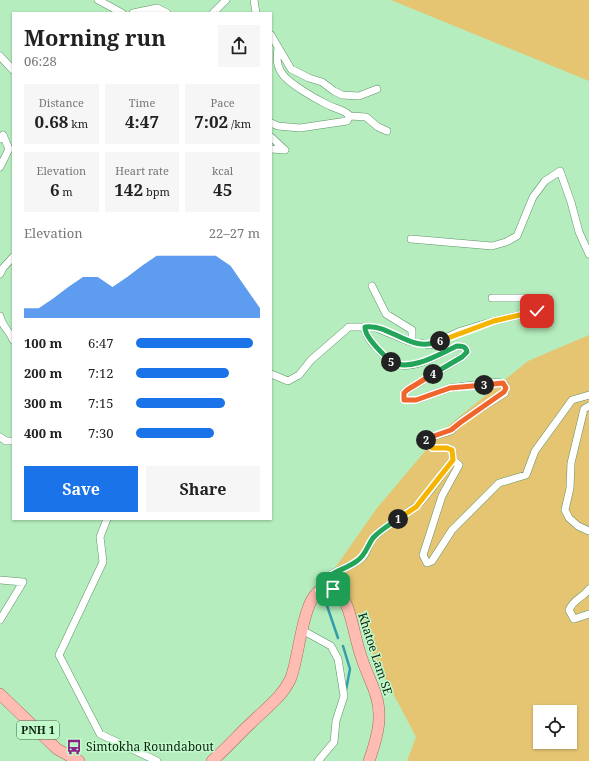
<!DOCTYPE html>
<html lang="en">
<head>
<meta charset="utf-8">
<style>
  :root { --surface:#fff; --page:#f6f6f6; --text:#222; --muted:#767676; --accent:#1a73e8 }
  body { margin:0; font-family:"Noto Serif",serif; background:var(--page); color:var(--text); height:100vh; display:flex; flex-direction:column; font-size:15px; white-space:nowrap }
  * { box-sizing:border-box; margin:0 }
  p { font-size:13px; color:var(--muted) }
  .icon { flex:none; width:22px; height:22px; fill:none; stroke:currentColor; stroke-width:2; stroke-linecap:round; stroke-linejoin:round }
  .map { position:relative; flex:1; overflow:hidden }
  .side { position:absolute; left:12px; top:12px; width:260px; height:508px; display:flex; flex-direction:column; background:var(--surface); border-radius:0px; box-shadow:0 1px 3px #0004 }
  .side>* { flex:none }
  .fabs { position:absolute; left:533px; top:705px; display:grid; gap:8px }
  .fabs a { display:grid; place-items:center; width:44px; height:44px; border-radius:0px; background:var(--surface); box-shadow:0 1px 3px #0004; font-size:20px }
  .pin { position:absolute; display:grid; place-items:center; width:34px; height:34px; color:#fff; margin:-17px; border-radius:8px; box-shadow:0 2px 6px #0006 }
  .km { position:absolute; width:20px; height:20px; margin:-10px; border-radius:50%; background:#222; color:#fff; font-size:11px; line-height:20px; text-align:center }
  .round { display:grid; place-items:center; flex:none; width:42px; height:42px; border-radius:0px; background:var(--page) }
  .headline { display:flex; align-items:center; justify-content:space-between; height:68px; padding:0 12px }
  h1 { font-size:22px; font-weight:700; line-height:30px }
  .figures { display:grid; grid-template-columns:repeat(3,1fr); gap:6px; height:68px; padding:4px 12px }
  .figures div { display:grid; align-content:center; border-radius:0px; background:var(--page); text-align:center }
  .figures b { font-size:17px; font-weight:700 }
  .figures small { font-size:11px; font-weight:400 }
  .figures p { font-size:11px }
  .chart { height:112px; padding:8px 12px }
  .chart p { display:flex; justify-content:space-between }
  .chart svg { width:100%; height:72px; margin-top:4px; fill:var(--accent); opacity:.7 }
  .cta { display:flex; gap:8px; margin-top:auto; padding:8px 12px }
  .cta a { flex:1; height:46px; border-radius:0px; background:var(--accent); color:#fff; font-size:16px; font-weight:700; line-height:46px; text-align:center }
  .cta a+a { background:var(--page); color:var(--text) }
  ul { padding:0 12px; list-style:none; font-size:13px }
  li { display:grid; grid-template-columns:64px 48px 1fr; align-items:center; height:30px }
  li i { height:10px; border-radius:5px; background:var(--accent) }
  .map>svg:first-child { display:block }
  .green { fill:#e5c572; fill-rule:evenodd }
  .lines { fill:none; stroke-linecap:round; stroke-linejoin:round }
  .stream { stroke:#349dac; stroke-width:2.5 }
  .street-casing { stroke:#5f9368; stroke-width:8 }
  .primary-casing { stroke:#ab6959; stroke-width:12 }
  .street { stroke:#fff; stroke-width:7 }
  .primary { stroke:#ffbcb2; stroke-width:11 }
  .split-1-casing { stroke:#fff; stroke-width:8 }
  .split-2-casing { stroke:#fff; stroke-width:8 }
  .split-3-casing { stroke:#fff; stroke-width:8 }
  .split-4-casing { stroke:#fff; stroke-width:8 }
  .split-5-casing { stroke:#fff; stroke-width:8 }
  .split-6-casing { stroke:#fff; stroke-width:8 }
  .split-7-casing { stroke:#fff; stroke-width:8 }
  .split-1 { stroke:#22a559; stroke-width:5 }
  .split-2 { stroke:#f5b400; stroke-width:5 }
  .split-3 { stroke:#f0652b; stroke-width:5 }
  .split-4 { stroke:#f0652b; stroke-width:5 }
  .split-5 { stroke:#22a559; stroke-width:5 }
  .split-6 { stroke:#22a559; stroke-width:5 }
  .split-7 { stroke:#f5b400; stroke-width:5 }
  .labels { text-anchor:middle; stroke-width:3; stroke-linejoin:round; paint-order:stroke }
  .shield { fill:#c2facb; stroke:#44644a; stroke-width:1 }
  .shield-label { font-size:11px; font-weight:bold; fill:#0e2312 }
  .street-label { font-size:12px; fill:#0e2312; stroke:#c2facb }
  .poi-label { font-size:12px; fill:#0e2312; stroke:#c2facb; text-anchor:start }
</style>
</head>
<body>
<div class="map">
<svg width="589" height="761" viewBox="0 0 589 761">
  <rect width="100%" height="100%" fill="#b5edbe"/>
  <!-- green -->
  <path class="green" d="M391,0H589V81Z
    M589,335V761H407L416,737L375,659L335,568L377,508L443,430L528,361ZM540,712H570V742H540Z"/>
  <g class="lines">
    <!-- stream -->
    <path class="stream" d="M323,594L338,638
      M343,646L350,669L346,690"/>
    <!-- street casing -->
    <g class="street-casing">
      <path id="street" d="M98,0L122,13
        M254,0L256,13
        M133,13L157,8L167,13
        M213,13L226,0
        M271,35L291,69L309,78L322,82L334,91L342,95L359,96L377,89
        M0,56L13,70
        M350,116L366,117L378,127L387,131
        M271,123L278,126L300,128L347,121L350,116C345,110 336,109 328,105C316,99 287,83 281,72C276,64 277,56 278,48
        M271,137L285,150L271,149
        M0,139L3,135L9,149L0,167
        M411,239L492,246L506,242L517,236L533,197L545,181L560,171L571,202L579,232L589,254
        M0,274L3,268L13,257
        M372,286L386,314L412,330V339L408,341
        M0,316C2,327 10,331 13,340
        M365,327C365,334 372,344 377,348C382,353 387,360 393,363C412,372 440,354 457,346C462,346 466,346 467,352L462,357L407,390L404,393V400H416L450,388L498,382L505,385V393L461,421L451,431L428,438L426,442L432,448H447L452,450L453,460
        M271,374L288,381L299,375L311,360L349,327H374L408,341L430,345L461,331L494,321L537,311L542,306L539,298H492
        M589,406L584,409L571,463L570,488L565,510L569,518L578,526L589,531
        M0,437L6,441H13
        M107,519L100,537L103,562L59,655L100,734L157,761
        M0,580L23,582L0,620
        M589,589C582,599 574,598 569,610L574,619L589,614
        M319,590C329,567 346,572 362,558C368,552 368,543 374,537C386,525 401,518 414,508C427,498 442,473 453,460L459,465L442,496L423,555L427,563L432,561L452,530L499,483L526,475L535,451L572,400L589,395
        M302,630L331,646L338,659L344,696L336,721L334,742L318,761"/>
    </g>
    <!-- primary casing -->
    <g class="primary-casing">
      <path id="primary" d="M0,694L57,749L79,761
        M212,761C226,749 238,735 251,723C265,709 281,698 290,680C299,662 302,594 323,589C330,587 339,590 342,596C352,611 355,641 362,659C368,678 379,694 379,714C380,729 374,747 369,761"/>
    </g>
    <!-- street -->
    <use href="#street" class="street"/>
    <!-- primary -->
    <use href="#primary" class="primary"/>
  </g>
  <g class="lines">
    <!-- split-1 casing -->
    <g class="split-1-casing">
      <path id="split-1" d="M333,589L325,588L319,590C328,570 342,572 357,561C366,555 367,546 373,538C379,531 389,525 398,519"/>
    </g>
    <!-- split-2 casing -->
    <g class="split-2-casing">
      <path id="split-2" d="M398,519L416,507L453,460L452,450L447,448H432L426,442V440"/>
    </g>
    <!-- split-3 casing -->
    <g class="split-3-casing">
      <path id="split-3" d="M426,440L428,438L451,430L461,422L504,392L506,388L503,383L484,385"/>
    </g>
    <!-- split-4 casing -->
    <g class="split-4-casing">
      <path id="split-4" d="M433,374L407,390L404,393V400H416L450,388L484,385"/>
    </g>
    <!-- split-5 casing -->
    <g class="split-5-casing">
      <path id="split-5" d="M391,362C411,372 439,354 457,346C462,346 466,346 467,352L462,357L433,374"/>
    </g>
    <!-- split-6 casing -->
    <g class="split-6-casing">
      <path id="split-6" d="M391,362C384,355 364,337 365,327C390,323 410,354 440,341"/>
    </g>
    <!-- split-7 casing -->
    <g class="split-7-casing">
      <path id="split-7" d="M440,341L494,321L537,311"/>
    </g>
    <!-- split-1 -->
    <use href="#split-1" class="split-1"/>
    <!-- split-2 -->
    <use href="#split-2" class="split-2"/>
    <!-- split-3 -->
    <use href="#split-3" class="split-3"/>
    <!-- split-4 -->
    <use href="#split-4" class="split-4"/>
    <!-- split-5 -->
    <use href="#split-5" class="split-5"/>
    <!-- split-6 -->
    <use href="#split-6" class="split-6"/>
    <!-- split-7 -->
    <use href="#split-7" class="split-7"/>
  </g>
  <!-- icons -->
  <defs>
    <g id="bus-bare" transform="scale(1.2)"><path d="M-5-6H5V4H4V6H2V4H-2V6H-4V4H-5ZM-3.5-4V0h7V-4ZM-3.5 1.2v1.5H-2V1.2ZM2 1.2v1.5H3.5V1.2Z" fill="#8a2288" stroke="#c2facb" stroke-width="2.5" paint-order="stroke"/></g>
  </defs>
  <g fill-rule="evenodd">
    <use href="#bus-bare" x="74" y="747"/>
  </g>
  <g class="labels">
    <!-- shield labels -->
    <rect class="shield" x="17" y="721" width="42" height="18" rx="3"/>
    <g class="shield-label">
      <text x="38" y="734">PNH 1</text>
    </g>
    <!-- street labels -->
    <g class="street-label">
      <text transform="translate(375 654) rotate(72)" y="4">Khatoe Lam SE</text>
    </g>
    <!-- poi labels -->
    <g class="poi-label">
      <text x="86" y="751">Simtokha Roundabout</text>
    </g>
  </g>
</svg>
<div class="fabs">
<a><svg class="icon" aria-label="locate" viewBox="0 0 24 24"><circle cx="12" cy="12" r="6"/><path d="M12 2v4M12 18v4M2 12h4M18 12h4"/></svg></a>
</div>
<div class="pin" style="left:333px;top:589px;background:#1e9e55"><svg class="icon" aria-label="arrive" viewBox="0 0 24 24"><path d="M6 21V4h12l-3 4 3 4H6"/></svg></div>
<div class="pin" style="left:537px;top:311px;background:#d93025"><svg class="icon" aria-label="check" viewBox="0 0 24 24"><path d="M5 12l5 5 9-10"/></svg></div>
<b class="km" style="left:398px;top:519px">1</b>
<b class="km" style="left:426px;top:440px">2</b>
<b class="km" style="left:484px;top:385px">3</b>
<b class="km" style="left:433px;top:374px">4</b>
<b class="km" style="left:391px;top:362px">5</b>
<b class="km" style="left:440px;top:341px">6</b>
<section class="side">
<div class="headline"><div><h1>Morning run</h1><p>06:28</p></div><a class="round"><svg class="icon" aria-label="share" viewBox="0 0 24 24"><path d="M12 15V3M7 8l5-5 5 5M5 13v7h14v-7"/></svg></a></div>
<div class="figures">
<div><p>Distance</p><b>0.68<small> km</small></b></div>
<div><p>Time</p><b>4:47</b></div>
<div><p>Pace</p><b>7:02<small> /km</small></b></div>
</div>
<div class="figures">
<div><p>Elevation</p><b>6<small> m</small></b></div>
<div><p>Heart rate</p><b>142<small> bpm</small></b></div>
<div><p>kcal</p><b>45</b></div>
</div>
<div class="chart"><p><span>Elevation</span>22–27 m</p>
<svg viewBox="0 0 160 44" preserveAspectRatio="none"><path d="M0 44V38L10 38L20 32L30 25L40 19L50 19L60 25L70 19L80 12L90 6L100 6L110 6L120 6L130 6L140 12L150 25L160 38V44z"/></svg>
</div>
<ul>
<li><b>100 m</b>6:47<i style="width:94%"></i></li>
<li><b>200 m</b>7:12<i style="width:75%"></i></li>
<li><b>300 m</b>7:15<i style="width:72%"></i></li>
<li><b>400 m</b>7:30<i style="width:63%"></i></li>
</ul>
<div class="cta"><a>Save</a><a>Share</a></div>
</section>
</div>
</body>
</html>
